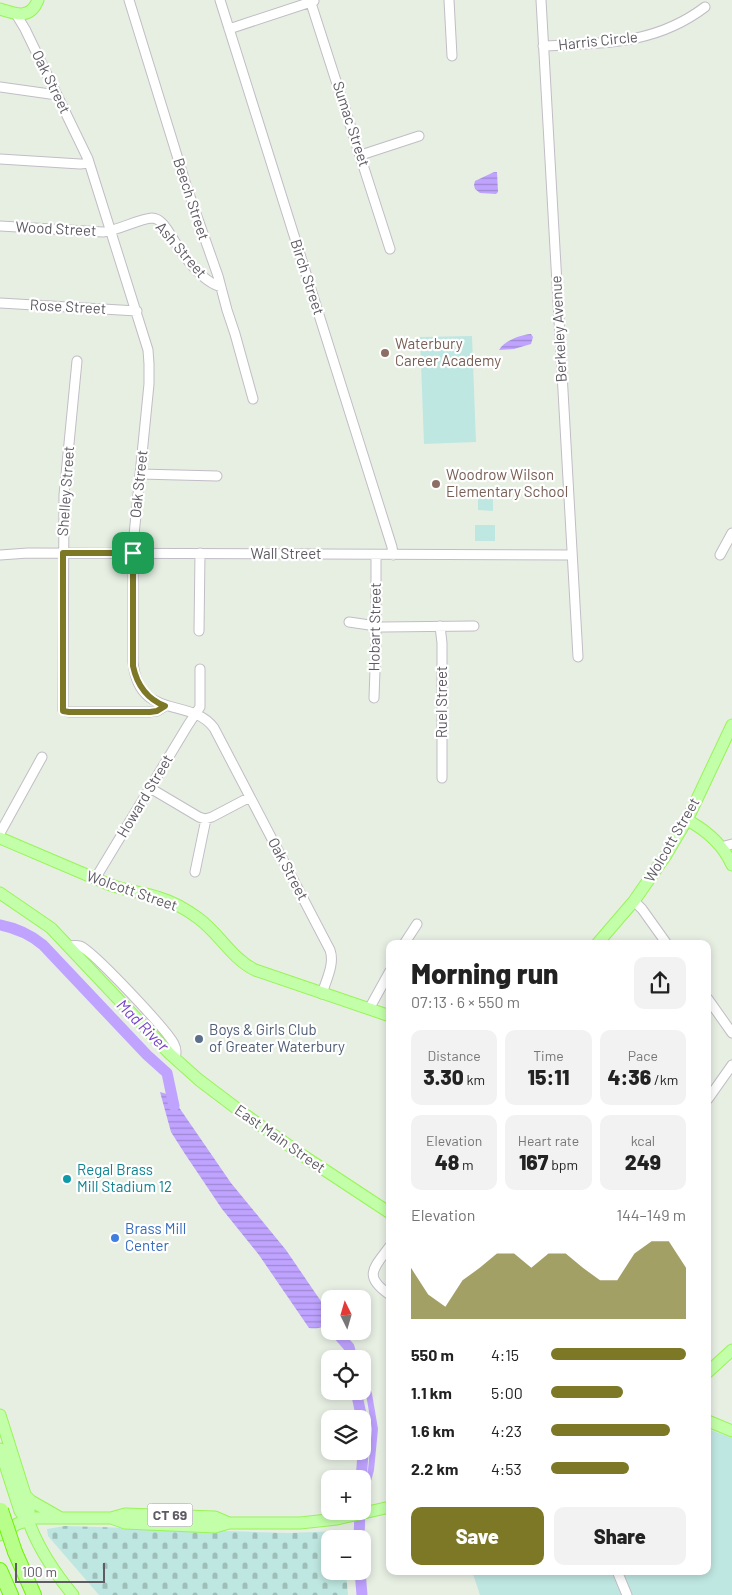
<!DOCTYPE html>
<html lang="en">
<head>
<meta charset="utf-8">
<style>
  :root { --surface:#fff; --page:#f2f2f2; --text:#222; --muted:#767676; --accent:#7d7826 }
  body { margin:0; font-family:Barlow,sans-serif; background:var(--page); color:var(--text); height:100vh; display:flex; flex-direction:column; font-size:19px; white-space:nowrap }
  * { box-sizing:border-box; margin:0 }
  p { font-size:16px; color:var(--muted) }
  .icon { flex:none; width:28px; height:28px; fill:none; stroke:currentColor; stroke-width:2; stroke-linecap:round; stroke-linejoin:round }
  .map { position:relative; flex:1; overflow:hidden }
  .side { position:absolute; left:386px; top:940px; width:325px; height:635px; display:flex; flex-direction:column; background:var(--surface); border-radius:10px; box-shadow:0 2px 8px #0003 }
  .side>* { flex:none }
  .needle { width:32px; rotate:355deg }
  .buttons { position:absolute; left:321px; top:1290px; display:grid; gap:10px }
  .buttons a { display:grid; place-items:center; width:50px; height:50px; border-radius:10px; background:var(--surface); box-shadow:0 2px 8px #0003; font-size:25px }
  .scale { position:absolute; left:15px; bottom:12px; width:90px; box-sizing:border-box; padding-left:5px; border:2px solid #5f5b64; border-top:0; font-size:14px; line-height:18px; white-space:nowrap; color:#5f5b64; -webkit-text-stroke:4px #fff; paint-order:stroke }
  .pin { position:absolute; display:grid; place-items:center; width:42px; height:42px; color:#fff; margin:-21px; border-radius:10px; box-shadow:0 2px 8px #0006 }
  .round { display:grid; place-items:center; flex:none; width:52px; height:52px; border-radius:10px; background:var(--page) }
  .summary { display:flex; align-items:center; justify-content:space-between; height:85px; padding:0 25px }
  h1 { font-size:28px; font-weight:800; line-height:38px }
  .metrics { display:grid; grid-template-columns:repeat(3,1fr); gap:8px; height:85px; padding:5px 25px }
  .metrics div { display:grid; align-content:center; border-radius:10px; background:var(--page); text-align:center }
  .metrics b { font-size:21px; font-weight:800 }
  .metrics small { font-size:14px; font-weight:400 }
  .metrics p { font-size:14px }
  .chart { height:140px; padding:10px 25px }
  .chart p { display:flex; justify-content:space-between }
  .chart svg { width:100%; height:90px; margin-top:5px; fill:var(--accent); opacity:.7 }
  .cta { display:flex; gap:10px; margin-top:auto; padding:10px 25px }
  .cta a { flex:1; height:58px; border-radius:10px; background:var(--accent); color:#fff; font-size:20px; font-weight:800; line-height:58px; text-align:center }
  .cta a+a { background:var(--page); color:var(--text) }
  ul { padding:0 25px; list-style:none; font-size:16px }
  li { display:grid; grid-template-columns:80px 60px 1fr; align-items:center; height:38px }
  li i { height:12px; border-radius:6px; background:var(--accent) }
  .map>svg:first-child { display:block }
  .cemetery { fill:url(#cemetery-stones) }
  .green { fill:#bfe7e1 }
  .water { fill:url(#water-rules) }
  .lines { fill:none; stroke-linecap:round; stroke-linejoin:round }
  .canal { stroke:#bfa3ff; stroke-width:6 }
  .river { stroke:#bfa3ff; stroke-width:11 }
  .minor-casing { stroke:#c1bdc5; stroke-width:11 }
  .major-casing { stroke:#98f457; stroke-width:13 }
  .highway-casing { stroke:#6cf200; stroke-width:16 }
  .minor { stroke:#fff; stroke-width:9 }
  .major { stroke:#c2ffa8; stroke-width:11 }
  .highway { stroke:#b7ff8a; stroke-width:14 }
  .highway-bridge-casing { stroke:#6cf200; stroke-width:16; stroke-linecap:butt }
  .highway-bridge { stroke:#b7ff8a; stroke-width:14 }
  .route-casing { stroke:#fff; stroke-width:10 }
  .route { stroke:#7d7826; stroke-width:6 }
  .education-dot { fill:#8d6e63; stroke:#fff; stroke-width:2 }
  .service-dot { fill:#5c6f8a; stroke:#fff; stroke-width:2 }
  .culture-dot { fill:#0f9aa8; stroke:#fff; stroke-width:2 }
  .shop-dot { fill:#3f7fe0; stroke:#fff; stroke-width:2 }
  .labels { text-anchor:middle; stroke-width:4.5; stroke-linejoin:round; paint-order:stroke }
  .shield { fill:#fff; stroke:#8f8c92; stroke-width:1 }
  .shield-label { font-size:14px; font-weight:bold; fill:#5f5b64 }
  .street-label { font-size:15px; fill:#5f5b64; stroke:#fff }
  .education-label { font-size:15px; fill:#785e54; stroke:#fff; text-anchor:start }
  .service-label { font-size:15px; fill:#4e5e75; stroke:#fff; text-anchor:start }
  .culture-label { font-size:15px; fill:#0d838f; stroke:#fff; text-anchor:start }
  .shop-label { font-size:15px; fill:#366cbe; stroke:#fff; text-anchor:start }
  .water-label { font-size:16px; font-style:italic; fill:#7442c6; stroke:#fff }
</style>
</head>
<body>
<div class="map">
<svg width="732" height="1595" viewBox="0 0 732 1595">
  <defs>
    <pattern id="cemetery-stones" width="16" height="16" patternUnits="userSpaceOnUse" patternTransform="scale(1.25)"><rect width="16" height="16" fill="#bfe7e1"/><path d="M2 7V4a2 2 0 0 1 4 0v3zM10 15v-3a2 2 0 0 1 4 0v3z" fill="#9ebeba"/></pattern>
    <pattern id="water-rules" width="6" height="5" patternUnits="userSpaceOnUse" patternTransform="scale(1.25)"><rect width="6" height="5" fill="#bfa3ff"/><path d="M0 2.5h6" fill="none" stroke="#9e88d2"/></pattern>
  </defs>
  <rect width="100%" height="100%" fill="#e7efe3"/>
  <!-- cemetery -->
  <path class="cemetery" d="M65,1526L287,1533L342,1531L343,1539H330V1571H346L348,1595H99L48,1536L47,1529Z"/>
  <!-- green -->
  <path class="green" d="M472,336L476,442L424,444L420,337Z
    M484,493L493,496V511L478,510V498Z
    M475,525H495V541H475Z
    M708,1429L732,1438V1595H480L472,1571H708Z"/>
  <!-- water -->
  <path class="water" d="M494,172H497L498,192L496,194L480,193L475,189L474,185L475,181Z
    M531,334L533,337L531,344L514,349L499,350C505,340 521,335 531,334Z
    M160,1092L167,1094L173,1093L176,1103L231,1183L286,1250L329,1313L330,1320C326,1328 317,1329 309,1328L259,1255L222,1209L185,1154L171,1132Z"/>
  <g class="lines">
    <!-- canal -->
    <path class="canal" d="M351,1352L354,1359
      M362,1376L369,1394L375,1429L371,1470L366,1488L362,1493"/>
    <!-- river -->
    <path class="river" d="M0,925C15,928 31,935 43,945L147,1055L167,1073L174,1106
      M335,1331L349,1347L352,1359
      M356,1391L362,1419
      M361,1479L364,1442L362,1423
      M359,1539L360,1511
      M360,1571L362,1595"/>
    <!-- minor casing -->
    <g class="minor-casing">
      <path id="minor" d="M129,0L187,188L218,276L227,310L235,334L253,399
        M220,0L392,547L393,555
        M310,0L390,249
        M449,0L452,56
        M541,0L578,657
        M16,14L25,29L88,159L148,350L149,364V384L133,545V662C139,722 190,696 214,728L330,950C335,964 326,980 322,994
        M229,29L314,1
        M543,46C603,43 655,45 705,7
        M0,87L57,95
        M361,155L419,136
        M0,159L80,164L89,163
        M0,226L103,232C120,230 138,219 152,218C156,218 159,220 162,223C167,228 171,236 175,242C185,258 201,281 221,287
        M0,303L137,311
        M77,361L64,495L63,710L69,712H149L157,711L165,706
        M140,474L217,476
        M0,555L28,553L572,555
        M720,555L732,533
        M349,622L383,627L474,626
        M440,626L442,643V778
        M199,631L200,553
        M374,698L376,641V555
        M150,788L199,817L205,819L212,817L250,797
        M0,833L42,757
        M721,847L732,844
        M195,872L206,819
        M95,879L188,725L200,707V669
        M634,901L642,909L667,944
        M404,944L417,924
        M68,946C71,946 76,945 80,946C93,951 167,1030 174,1044C177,1050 176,1054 175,1059
        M708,999L732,1033
        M369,1009L390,971
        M708,1099L732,1065
        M390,1246C374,1268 362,1276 390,1295
        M617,1571L627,1595"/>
    </g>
    <!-- major casing -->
    <g class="major-casing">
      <path id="major" d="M0,9C16,14 30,20 38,0
        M687,820C706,830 723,845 732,865
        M0,838L108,884C125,891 143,892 160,898C174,902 187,910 198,918C219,933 232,959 255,970L390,1016
        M0,893L51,928L170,1054L199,1080L240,1111L305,1157L390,1213
        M597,944L634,901L666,855L688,818L732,725
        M708,1372L732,1350
        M0,1415L29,1507V1512L28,1520
        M708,1421L732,1431
        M0,1449L20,1511L24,1517L28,1520
        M25,1495L31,1501L59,1517
        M111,1518L125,1523L215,1527L229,1523
        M28,1520C38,1548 54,1572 73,1595
        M0,1535L17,1524L35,1518H111L125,1514L215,1517L229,1523H300L337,1519L390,1507"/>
    </g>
    <!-- highway casing -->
    <g class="highway-casing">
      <path id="highway" d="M15,1552L34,1595
        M0,1570L11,1595"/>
    </g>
    <!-- minor -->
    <use href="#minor" class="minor"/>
    <!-- major -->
    <use href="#major" class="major"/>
    <!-- highway -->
    <use href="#highway" class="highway"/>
    <!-- highway-bridge casing -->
    <g class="highway-bridge-casing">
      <path id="highway-bridge" d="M1,1510L15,1552"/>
    </g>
    <!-- highway-bridge -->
    <use href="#highway-bridge" class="highway-bridge"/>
  </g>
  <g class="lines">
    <!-- route casing -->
    <g class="route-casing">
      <path id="route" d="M63,553H133V666C137,685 147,699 165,706L157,711L150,712H69L63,711Z"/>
    </g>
    <!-- route -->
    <use href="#route" class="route"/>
  </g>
  <!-- markers -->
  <g class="education-dot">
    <circle cx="385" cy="353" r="5"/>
    <circle cx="436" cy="484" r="5"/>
  </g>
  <circle class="service-dot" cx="199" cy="1039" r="5"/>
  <circle class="culture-dot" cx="67" cy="1179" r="5"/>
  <circle class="shop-dot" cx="115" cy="1238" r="5"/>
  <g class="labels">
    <!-- shield labels -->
    <rect class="shield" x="147.5" y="1503.5" width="45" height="23" rx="4"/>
    <g class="shield-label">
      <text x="170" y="1520">CT 69</text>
    </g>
    <!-- street labels -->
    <g class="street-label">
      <text transform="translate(598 41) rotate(-6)" y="5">Harris Circle</text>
      <text transform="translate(51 82) rotate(64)" y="5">Oak Street</text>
      <text transform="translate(351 124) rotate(72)" y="5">Sumac Street</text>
      <text transform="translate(191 199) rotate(72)" y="5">Beech Street</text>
      <text transform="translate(56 229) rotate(3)" y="5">Wood Street</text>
      <text transform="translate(181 250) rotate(49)" y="5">Ash Street</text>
      <text transform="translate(307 277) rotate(72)" y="5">Birch Street</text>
      <text transform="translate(68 307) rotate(3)" y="5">Rose Street</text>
      <text transform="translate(559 329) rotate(-93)" y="5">Berkeley Avenue</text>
      <text transform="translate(139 484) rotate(-84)" y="5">Oak Street</text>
      <text transform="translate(66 491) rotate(-86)" y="5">Shelley Street</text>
      <text x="286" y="559">Wall Street</text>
      <text transform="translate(375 627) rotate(-89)" y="5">Hobart Street</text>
      <text transform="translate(442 702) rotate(-90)" y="5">Ruel Street</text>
      <text transform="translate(145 796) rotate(-59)" y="5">Howard Street</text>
      <text transform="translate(672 840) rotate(-60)" y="5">Wolcott Street</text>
      <text transform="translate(288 869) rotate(62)" y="5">Oak Street</text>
      <text transform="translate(132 891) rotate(19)" y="5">Wolcott Street</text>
      <text transform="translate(280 1139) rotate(35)" y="5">East Main Street</text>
    </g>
    <!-- education labels -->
    <g class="education-label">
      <text x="395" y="349">Waterbury<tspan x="395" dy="17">Career Academy</tspan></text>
      <text x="446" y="480">Woodrow Wilson<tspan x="446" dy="17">Elementary School</tspan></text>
    </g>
    <!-- service labels -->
    <g class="service-label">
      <text x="209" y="1035">Boys &amp; Girls Club<tspan x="209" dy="17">of Greater Waterbury</tspan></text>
    </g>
    <!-- culture labels -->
    <g class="culture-label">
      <text x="77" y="1175">Regal Brass<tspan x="77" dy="17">Mill Stadium 12</tspan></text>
    </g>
    <!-- shop labels -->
    <g class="shop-label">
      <text x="125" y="1234">Brass Mill<tspan x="125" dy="17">Center</tspan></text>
    </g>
    <!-- water labels -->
    <g class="water-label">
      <text transform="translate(143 1025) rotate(45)" y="6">Mad River</text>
    </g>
  </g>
</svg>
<div class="buttons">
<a><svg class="needle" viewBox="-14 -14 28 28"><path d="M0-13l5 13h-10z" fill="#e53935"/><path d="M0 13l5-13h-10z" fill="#767676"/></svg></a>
<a><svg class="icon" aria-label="locate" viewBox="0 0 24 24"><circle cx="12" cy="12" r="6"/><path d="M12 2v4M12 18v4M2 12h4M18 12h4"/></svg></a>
<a><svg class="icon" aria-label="layers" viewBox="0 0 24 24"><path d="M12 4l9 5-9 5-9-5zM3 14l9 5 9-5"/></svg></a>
<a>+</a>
<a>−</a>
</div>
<div class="scale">100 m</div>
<div class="pin" style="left:133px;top:553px;background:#1e9e55"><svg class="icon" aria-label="arrive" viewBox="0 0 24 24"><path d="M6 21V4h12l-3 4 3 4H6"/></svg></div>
<section class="side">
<div class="summary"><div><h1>Morning run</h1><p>07:13 · 6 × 550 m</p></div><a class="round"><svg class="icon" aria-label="share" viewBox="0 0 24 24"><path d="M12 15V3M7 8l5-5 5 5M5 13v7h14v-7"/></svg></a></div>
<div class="metrics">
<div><p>Distance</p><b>3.30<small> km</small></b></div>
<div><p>Time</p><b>15:11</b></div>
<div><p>Pace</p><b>4:36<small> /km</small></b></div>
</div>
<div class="metrics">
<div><p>Elevation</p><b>48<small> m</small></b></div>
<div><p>Heart rate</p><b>167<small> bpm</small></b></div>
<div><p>kcal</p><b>249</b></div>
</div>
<div class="chart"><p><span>Elevation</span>144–149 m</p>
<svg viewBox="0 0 160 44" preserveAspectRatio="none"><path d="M0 44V19L10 32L20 38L30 25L40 19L50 12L60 12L70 19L80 12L90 12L100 19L110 25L120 25L130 12L140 6L150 6L160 19V44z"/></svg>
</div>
<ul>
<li><b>550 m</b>4:15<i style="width:100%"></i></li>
<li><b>1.1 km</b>5:00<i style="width:53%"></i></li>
<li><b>1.6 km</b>4:23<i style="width:88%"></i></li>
<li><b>2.2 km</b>4:53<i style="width:58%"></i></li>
</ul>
<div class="cta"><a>Save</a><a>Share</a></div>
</section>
</div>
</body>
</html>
